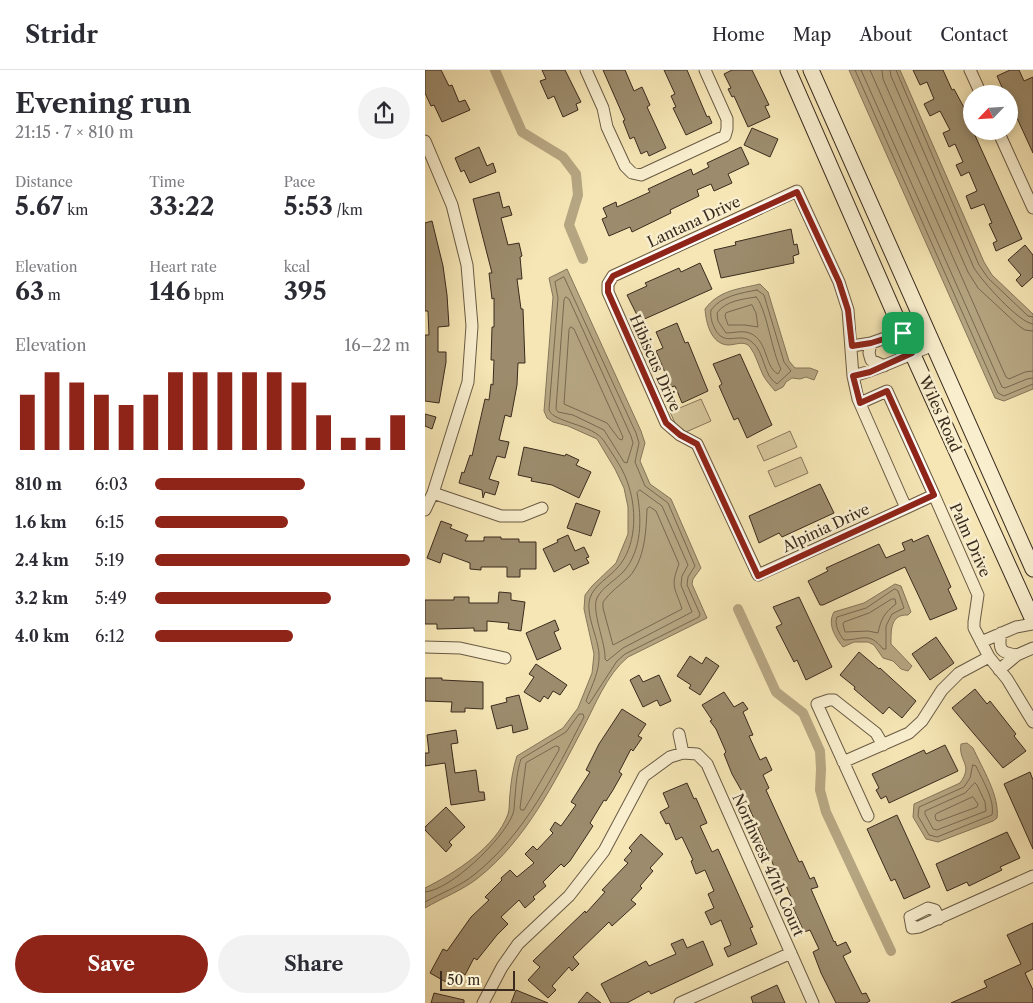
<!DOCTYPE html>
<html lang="en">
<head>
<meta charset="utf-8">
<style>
  :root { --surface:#fff; --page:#f2f2f3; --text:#2b2b33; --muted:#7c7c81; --line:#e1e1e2; --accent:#8f2418 }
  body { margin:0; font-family:"Libre Caslon Text",serif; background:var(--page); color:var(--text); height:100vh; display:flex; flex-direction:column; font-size:19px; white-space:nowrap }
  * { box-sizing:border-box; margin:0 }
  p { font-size:16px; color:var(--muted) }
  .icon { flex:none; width:28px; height:28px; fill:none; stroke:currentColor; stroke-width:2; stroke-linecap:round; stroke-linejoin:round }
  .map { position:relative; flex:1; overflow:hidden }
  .details { display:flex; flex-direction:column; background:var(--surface); width:425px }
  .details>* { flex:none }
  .needle { width:32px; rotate:245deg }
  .tools { position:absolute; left:538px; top:15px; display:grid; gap:10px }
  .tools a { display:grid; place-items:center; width:55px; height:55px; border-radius:50%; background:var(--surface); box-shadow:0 2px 8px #0003; font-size:25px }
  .scale { position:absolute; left:15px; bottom:12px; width:75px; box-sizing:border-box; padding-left:5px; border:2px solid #3a2b1e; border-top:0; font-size:14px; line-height:18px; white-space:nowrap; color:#3a2b1e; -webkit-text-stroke:4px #f9efcf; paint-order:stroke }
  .pin { position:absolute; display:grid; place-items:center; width:42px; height:42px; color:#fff; margin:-21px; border-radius:10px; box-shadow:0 2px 8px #0006 }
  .round { display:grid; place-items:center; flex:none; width:52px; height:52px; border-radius:26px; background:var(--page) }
  .overview { display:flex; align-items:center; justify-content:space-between; height:85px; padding:0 15px }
  h1 { font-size:28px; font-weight:700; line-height:38px }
  .stats { display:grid; grid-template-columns:repeat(3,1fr); gap:8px; height:85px; padding:5px 15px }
  .stats div { display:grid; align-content:center }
  .stats b { font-size:25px; font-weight:700 }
  .stats small { font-size:14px; font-weight:400 }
  .stats p { font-size:14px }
  .chart { height:140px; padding:10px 15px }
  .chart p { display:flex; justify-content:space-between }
  .chart svg { width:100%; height:90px; margin-top:5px; stroke:var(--accent); stroke-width:6 }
  .action { display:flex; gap:10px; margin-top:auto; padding:10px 15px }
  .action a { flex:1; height:58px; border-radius:30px; background:var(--accent); color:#fff; font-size:20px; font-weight:700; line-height:58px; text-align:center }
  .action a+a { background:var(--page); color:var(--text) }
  ul { padding:0 15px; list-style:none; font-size:16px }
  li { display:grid; grid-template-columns:80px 60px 1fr; align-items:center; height:38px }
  li i { height:12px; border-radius:6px; background:var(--accent) }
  header { display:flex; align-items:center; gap:30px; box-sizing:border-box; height:70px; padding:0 25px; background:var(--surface); border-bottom:1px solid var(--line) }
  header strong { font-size:24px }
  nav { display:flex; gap:28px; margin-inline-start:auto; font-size:18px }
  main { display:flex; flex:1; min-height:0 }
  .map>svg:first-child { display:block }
  .green { fill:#d6c69b; stroke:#88785c }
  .water { fill:#b6a682; stroke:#84755a }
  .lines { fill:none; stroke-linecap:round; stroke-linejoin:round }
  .shore { stroke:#786850; stroke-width:1 }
  .canal { stroke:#b6a682; stroke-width:10 }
  .building { fill:#9c8c6d; stroke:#3a2b1e }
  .minor-casing { stroke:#695a44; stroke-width:13 }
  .secondary-casing { stroke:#3a2b1e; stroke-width:17 }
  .minor { stroke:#f9efcf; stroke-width:11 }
  .secondary { stroke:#f9efcf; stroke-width:15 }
  .route-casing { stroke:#fff; stroke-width:10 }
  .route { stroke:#8f2418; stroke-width:6 }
  .labels { text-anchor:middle; stroke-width:5; stroke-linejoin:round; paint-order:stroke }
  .street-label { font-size:15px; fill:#3a2b1e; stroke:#f9efcf }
</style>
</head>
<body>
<header>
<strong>Stridr</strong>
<nav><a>Home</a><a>Map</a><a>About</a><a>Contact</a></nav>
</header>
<main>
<section class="details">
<div class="overview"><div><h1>Evening run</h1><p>21:15 · 7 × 810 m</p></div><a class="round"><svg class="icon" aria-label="share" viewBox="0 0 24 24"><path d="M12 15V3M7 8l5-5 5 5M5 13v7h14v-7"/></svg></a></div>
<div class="stats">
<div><p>Distance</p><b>5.67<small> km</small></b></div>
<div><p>Time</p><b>33:22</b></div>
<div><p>Pace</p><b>5:53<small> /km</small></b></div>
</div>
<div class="stats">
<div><p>Elevation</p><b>63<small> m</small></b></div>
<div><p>Heart rate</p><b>146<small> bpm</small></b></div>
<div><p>kcal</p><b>395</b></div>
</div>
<div class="chart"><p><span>Elevation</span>16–22 m</p>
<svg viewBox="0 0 160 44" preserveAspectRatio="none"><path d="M5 44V17M15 44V6M25 44V11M35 44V17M45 44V22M55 44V17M65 44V6M75 44V6M85 44V6M95 44V6M105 44V6M115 44V11M125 44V27M135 44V38M145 44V38M155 44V27"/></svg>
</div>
<ul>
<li><b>810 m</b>6:03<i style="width:59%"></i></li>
<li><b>1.6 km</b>6:15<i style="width:52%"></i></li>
<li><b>2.4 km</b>5:19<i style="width:100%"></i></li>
<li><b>3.2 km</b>5:49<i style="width:69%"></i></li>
<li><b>4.0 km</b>6:12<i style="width:54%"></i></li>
</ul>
<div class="action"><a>Save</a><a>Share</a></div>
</section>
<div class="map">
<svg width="608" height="933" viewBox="0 0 608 933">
  <rect width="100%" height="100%" fill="#f6e6b5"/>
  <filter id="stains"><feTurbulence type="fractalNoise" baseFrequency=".004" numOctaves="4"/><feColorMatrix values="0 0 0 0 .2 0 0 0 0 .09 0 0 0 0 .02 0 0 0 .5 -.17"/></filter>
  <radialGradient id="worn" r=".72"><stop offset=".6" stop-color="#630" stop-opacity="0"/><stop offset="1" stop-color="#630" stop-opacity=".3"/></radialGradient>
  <!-- green -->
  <path class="green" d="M276,329L286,351L261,362L250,353L245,342Z
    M365,361L372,377L339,391L332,376Z
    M376,387L383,403L350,417L343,401Z"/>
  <!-- water -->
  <path class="water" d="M424,0H475L559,192L567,205L608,244V319L579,331L570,328Z
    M142,199L216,361L220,373L215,391L225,414L246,429L276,498L268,509L267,514L282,548L203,587C181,605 170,636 157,660C129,713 101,770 53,808C38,820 17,828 0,838V818C30,803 71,777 83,744C85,738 84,730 85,724C86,711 88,698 92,686L138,658L153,638L167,603L169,584L159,539L160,525L167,516L191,493L203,464V437L199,418L190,399L172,369L143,356L128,352L122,348L119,341L128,227L124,208Z
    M335,214L343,222L364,291L370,298H385L393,301L389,310L381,307L375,309L367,308L361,312L358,317L350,321C346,316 341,311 338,305C334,297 331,285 325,277C319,270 311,275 303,275C286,274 281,253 280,239C294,220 314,219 335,214Z
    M470,514L476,516L486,542L483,545C465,544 466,561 466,574L487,596L483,601L476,599L468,591L458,588L449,575L443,572H429L418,577C410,567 402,554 409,542L439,533Z
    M542,673L548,678C557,698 575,726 572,748L568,751L513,772L501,769L488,747L489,734L535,713C549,694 533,692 536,674Z"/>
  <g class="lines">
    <!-- shore -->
    <path class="shore" d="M430,0L573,323L579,326L608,314
      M436,0L577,317L580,318L602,309L608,308
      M445,0L581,307L584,309L600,302L608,301
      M457,0L458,9L543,202L553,218L594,256L600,260L608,261
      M465,0L466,6L549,198C557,211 594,253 608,254
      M471,0L554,195L563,208L603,246L608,247
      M139,207L211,363L214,373L210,392L220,416L243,433L270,496L263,507L262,515L275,544L274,547L200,584L192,591L164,634L161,631C167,615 175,601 174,584C173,567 160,544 165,528C169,515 185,507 193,497C211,477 212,442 204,417C200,401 188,385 179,371C168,354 129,353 124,340L133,228L130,212Z
      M332,220L339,225L359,292L366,301L352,314C338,306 340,282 327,272C314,261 300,278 290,259C287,253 285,247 286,240C296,226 316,223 332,220Z
      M141,227L144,229L206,366L208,373L202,393L199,392L179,360L148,345L133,342L131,339L139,230Z
      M331,227C341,236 347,283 356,299L353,304C338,296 344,267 321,262C314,261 308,263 301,263L293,251L292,243C300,231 318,229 331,227Z
      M327,235L331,243L333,257L320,255H303L300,246L301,243Z
      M146,257L149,259L198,367L197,370L194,369L182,353L139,334L144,260Z
      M215,420L237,436L263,495L257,506L256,515L267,542L198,578L182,591L180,589C181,573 166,541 172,528C177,517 191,510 199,501C217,480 217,448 212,423Z
      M225,437L231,441L254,494C245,517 250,517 257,539L188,575L178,538V532C185,522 195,515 204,507C220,489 221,462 222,439Z
      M470,519L473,521L479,538L467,544L461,556V579H458C444,561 436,570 419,570C414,564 409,554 412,547L441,538Z
      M467,529H470L471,534C459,543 456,549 453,563L443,561L420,562L418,554L419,552L444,543Z
      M131,676L134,677V680L99,740H96L95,738L101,693Z
      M548,695L551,696C557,710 570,729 567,745L512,767L504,765L493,746L494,737L539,717L545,708Z
      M550,713L552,715L560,732L561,741L512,760L508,759L500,744V741L540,723Z
      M548,727L553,734L552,737L514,751L511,750L510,746L511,744Z
      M0,822C26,820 77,770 87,746C90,740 89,733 90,727C91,714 92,701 96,689L141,662L154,644H158L159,647C130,703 100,764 50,804C36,816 16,823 0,832"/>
    <!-- canal -->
    <path class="canal" d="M70,0L97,62L138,87L151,104L153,125L144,155L158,189
      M313,539L351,622L378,643L395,681L396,699L395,720L401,742L466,881"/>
  </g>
  <!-- building -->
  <path class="building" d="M0,0H16L24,16L27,15L34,32L40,30L45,40L17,52L9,35L6,36L0,23Z
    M117,0H140L156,32L151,34L153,40L138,47L129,26L123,29L115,11L121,9Z
    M178,0H200L209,21L217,17L225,35L222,37L241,78L224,86L222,81L216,84L209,67L205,69L198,51L200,50Z
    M239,0H262L282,47L284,46L287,53L261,65L248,38L251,37L246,26L250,24Z
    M307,0H327L344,35L340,36L345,47L323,57L309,26L307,27L303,19L306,18L299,4Z
    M488,0H518L527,20L529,19L543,45L541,46L546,61H548L558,83L597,169L571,181L568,173L572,171L564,154L567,153L559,134L546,139L541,126L552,121L544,102L536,106L531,95L538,92L530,74L524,77L518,63L525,60L515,41L505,46L499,34L509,29L502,12L495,15Z
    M585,0H594L599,11L608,7V83L586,35H584V24H580L572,6Z
    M327,58L353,69L345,87L319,75Z
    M54,77L62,96L68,93L71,102L45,113L39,100L36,102L30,88Z
    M316,77L324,94L303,104L307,113L289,121L286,114L272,120L274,126L245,140L246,143L207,162L205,157L184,166L177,149L182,147L178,138L191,132L192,137L225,122L223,119L266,99L268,105L284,97L282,93Z
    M74,122L78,138L84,136L87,145L76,148L83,175L94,173L97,186L95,187L97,209H92L96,239H98L100,293H93L92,315L86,347L80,345L74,370L84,372L80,388L72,386L64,409L74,412L70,425L60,422L58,428L57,420L34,413L37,402L39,403L45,385L47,386L60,329L64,330L66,314L68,315L69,290H66L67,257H69V228L67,229L64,203H67L48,129Z
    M7,151L18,196L22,225L24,256L13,257V282H21V292L14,333L0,331V265H4L3,241H0V153Z
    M366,159L369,175L372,174L374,184L368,186L369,193L296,208L289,180L311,175L310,172Z
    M600,175L608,185V207L597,217L591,210L596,205L583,190Z
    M275,193L287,219L215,251L202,225L222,216L220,213L254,198L256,202Z
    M252,253L260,273L263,272L283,321L257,333L250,316L246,317L231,281L238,278L231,262Z
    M315,284L347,355L322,368L313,348L309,350L294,316L297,314L288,294Z
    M0,344L11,347L7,359L0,356Z
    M99,377L140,386L141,384L154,390L151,395L166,402L154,428L127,415L106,411L107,408L93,405Z
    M395,414L409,443L357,467L354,463L334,473L324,446Z
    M151,433L175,441L166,466L142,458Z
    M16,451L27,455L25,458L43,465L40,471H59V467H76V469H94V472H111V499H95V507H82V497H56V500L45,499V493L18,483L15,493L2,488Z
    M143,465L150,481L159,477L164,487L161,488L164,493L148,500L145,494L129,502L118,479L133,472L132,470Z
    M503,465L526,517L523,519L532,539L505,550L480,497L398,535H395L383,511L403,501L401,498L454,474L461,488L480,480L477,473L487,469L488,472Z
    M74,522L86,523V530L100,532L96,561L83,559L84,553L62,551V561H49V558L12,559V554H0V530H29V527H44V533H73Z
    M374,527L407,597L381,610L372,590L369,592L351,557L357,554L348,537Z
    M130,550L134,560L129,562L136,579L112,590L101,563Z
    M511,567L529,593L505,610L487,584Z
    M434,582L454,599L455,598L491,631L477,648L464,637L458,644L429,619L430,617L415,605Z
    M265,586L277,594L281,587L294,596L275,625L264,618L266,615L252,606Z
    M111,594L142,615L135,625L128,621L123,629L119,626L115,632L99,622L109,607L104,604Z
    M214,605L218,612L234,605L246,631L235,636L232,630L218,637L205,610Z
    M0,608H17V610L58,612V639L40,638V642H26L27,632L0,631Z
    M550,619L562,634L565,631L591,664L589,666L601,681L578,698L527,638Z
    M299,622L309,637L318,632L323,639L318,642L328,665L324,666L335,690L341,687L347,700L338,705L344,718L341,720L374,792L377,791L385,809L389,807L393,817L386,819L409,872L410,871L412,876L421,872L426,882L418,886L437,924L441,923L445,931L441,933H411L396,903L388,882L394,879L385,860L379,862L367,835L369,834L359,811L356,813L323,735L324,734L307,704L299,684L301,682L291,659L285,651L287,650L277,635Z
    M94,625L103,659L88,663L87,655L72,659L66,636L82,632L81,628Z
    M197,639L221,654L213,666L217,668L208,681L206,679L194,702L197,704L188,720L181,731L179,730L165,753L168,756L145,791L139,797L136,794L118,812L121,816L108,827L110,829L100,838L94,830L76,847L83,854L72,865L52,890L49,888L40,905L36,902L28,916L5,903L18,879L22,881L46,847L64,830L60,827L77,810L76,808L85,800L92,807L109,793L100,784L108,776L112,780L128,763L125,760L130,752L136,756L151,735L146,732L165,702L161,700L174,674Z
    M31,660L33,673L26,674L30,703L51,700L54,722H59L60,730L26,735L20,693L0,696V683H4L2,665Z
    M520,675L533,701L464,733L461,726L456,729L451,720L454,718L447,704L499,680L501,684Z
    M605,702L608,710V779L579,714Z
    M262,713L269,729L271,728L282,753L275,756L287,782L293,779L328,857L325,858L332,874L303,887L299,878L306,875L296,850L286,855L280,842L289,838L283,824L289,821L280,800L271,804L266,791L268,790L257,767L251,770L244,753L241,754L235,742L244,737L238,723Z
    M21,737L40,757L24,772L27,775L21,782L0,760V757Z
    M472,745L505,817L479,829L470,809L466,811L442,759Z
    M582,762L595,788L575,797L577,800L544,816L542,812L522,821L511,794Z
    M216,764L238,784L225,798L228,801L215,816L217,818L206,830L211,834L187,856L184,852L148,887L154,894L147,901L144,897L127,916L131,920L123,928L103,910L115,897L108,891L160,841L161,843L180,822L177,820L203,793L199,790L207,781L204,778Z
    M608,853V899L600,903L608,920V933H526L562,917L559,911L596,894L582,865Z
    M258,869L262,878L278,871L288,895L226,924L224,921L202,933H186L176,914L221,891L224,896L251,884L246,874Z
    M352,915L360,933H328L326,927Z
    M91,920L123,933H86Z
    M162,922L176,933H153Z
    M9,923L39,930V933H6Z"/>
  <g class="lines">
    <!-- minor casing -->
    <g class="minor-casing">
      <path id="minor" d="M161,0L178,38L182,57L200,96L207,103L216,105L300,66L302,59V49L280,0
        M545,0L556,24
        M573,61L608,138
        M0,71L27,135L42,195L47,256L43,312L8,423L0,440
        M446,273L444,283L446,290L459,296
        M427,276L446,273L500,254
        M428,306C456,299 482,285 509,275
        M435,333L462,321L509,425
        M8,423L76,446H97L117,438
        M481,438L333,505L272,374L255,365L241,353L183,222V214L188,206L372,121L414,212L423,240L428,306L433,329L481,438L509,425L553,525L549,552V558L564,587L582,609L608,652
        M576,563C573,580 576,583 592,585
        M556,572L591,557L608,554
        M0,577L35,578L80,588
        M574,600L592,585L608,578
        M254,664L258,683
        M418,692L484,663L497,651L517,620L534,603L564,587
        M443,746L392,634L404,630H409L451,663L458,675
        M514,849L510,840L503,838L485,847L487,858L494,857L608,806
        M58,933L77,897L93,874L144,826L179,781L219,706L245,687L258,683L272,684L282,694L388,933
        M255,933L366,883"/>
    </g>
    <!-- secondary casing -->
    <g class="secondary-casing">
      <path id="secondary" d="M363,0L478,263L608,550
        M386,0L608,499"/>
    </g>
    <!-- minor -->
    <use href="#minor" class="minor"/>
    <!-- secondary -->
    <use href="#secondary" class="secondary"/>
  </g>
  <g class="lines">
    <!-- route casing -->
    <g class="route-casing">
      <path id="route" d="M372,122L414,212L423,240L427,276L446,273L478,263L487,283L445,302L428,306L435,333L462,321L509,425L333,506L272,374L255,365L241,353L183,222V214L188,206Z"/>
    </g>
    <!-- route -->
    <use href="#route" class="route"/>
  </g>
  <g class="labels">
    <!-- street labels -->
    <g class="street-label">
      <text transform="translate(269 152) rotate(-25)" y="5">Lantana Drive</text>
      <text transform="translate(230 293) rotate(66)" y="5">Hibiscus Drive</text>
      <text transform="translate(515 344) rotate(66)" y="5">Wiles Road</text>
      <text transform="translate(401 458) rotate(-25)" y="5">Alpinia Drive</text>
      <text transform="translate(545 470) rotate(66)" y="5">Palm Drive</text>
      <text transform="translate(343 795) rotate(66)" y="5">Northwest 47th Court</text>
    </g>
  </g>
  <rect width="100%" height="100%" filter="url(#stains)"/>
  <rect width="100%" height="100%" fill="url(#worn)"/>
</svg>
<div class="tools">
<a><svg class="needle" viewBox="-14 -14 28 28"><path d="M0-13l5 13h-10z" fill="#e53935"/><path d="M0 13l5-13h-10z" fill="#7c7c81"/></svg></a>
</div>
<div class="scale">50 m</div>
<div class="pin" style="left:478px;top:263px;background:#1e9e55"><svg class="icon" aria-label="arrive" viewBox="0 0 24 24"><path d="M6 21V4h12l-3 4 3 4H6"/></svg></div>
</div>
</main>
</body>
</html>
